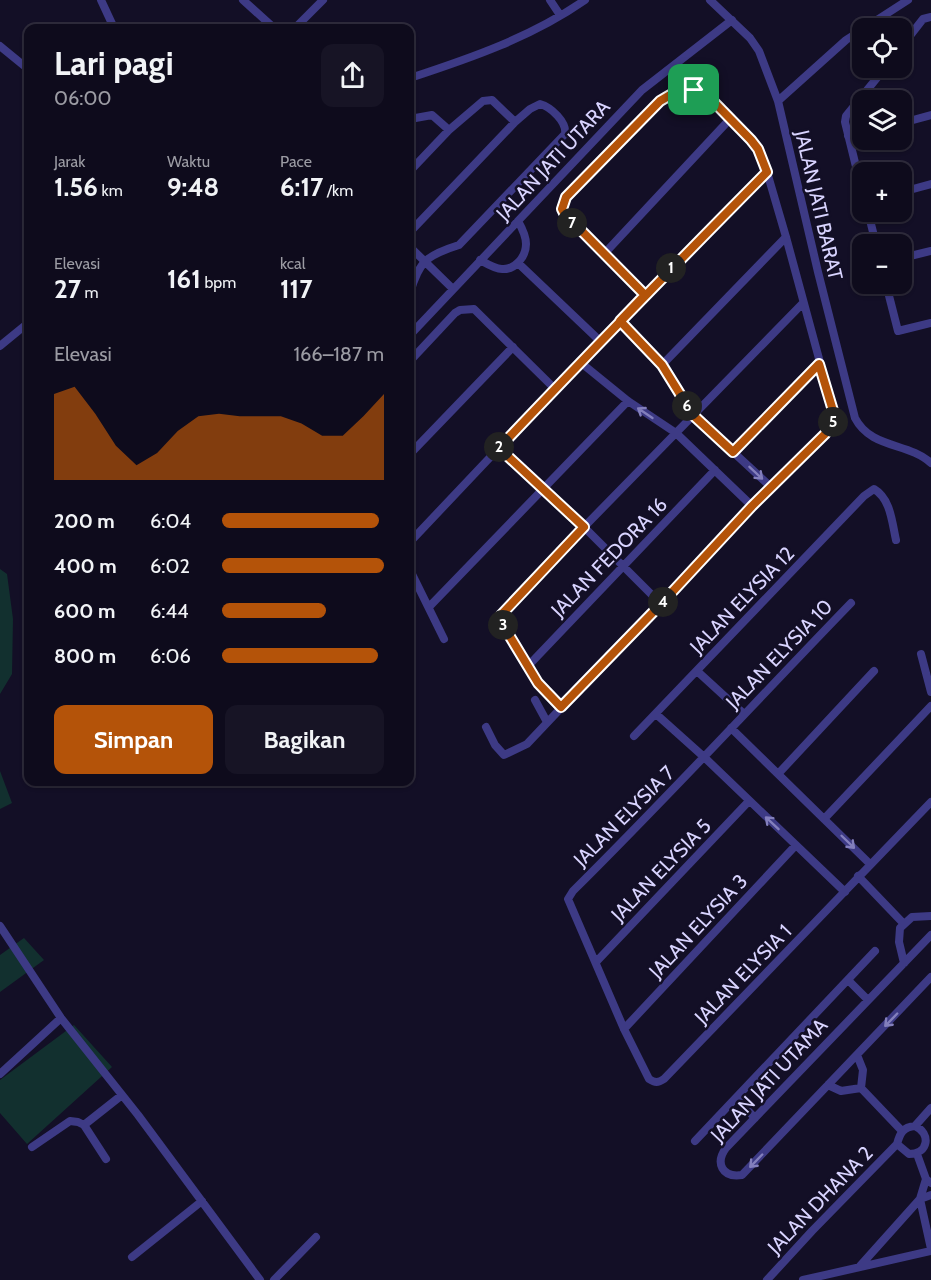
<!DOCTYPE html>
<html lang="id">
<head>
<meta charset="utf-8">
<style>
  :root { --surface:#0e0b1c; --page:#171425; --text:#f1f3f6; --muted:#9b9ba3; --line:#2e2b3b; --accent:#b45309 }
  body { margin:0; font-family:Cabin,sans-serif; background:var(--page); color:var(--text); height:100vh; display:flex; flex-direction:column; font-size:22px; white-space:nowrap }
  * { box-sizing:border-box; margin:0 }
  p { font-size:20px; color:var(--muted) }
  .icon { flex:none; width:33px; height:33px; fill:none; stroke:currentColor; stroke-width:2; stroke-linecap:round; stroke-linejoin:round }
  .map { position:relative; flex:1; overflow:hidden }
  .sheet { position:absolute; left:24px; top:24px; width:390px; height:762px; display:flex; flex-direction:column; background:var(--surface); border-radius:12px; box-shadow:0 2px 4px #0004,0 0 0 2px var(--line) }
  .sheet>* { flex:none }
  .tools { position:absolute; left:852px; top:18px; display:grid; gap:12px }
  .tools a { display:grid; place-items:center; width:60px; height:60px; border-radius:12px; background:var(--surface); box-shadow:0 2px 4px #0004,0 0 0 2px var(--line); font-size:30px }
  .pin { position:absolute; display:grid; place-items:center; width:51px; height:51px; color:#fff; margin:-26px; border-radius:12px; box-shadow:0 3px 9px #0006 }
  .km { position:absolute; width:30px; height:30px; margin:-15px; border-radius:50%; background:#222; color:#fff; font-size:16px; line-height:30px; text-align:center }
  .round { display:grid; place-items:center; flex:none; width:63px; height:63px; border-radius:12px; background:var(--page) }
  .overview { display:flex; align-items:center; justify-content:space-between; height:102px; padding:0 30px }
  h1 { font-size:33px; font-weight:800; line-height:45px }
  .figures { display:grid; grid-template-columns:repeat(3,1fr); gap:9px; height:102px; padding:6px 30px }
  .figures div { display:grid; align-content:center }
  .figures b { font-size:26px; font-weight:800 }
  .figures small { font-size:16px; font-weight:400 }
  .figures p { font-size:16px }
  .chart { height:168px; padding:12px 30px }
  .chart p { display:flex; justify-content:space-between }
  .chart svg { width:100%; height:108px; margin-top:6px; fill:var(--accent); opacity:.7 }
  .action { display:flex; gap:12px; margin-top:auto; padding:12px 30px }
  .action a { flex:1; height:69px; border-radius:12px; background:var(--accent); color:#fff; font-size:24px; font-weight:800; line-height:69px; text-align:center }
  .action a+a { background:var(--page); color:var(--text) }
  ul { padding:0 30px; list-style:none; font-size:20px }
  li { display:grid; grid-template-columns:96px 72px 1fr; align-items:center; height:45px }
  li i { height:15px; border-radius:8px; background:var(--accent) }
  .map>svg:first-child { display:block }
  .green { fill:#12302f }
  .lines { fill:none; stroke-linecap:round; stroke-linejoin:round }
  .street { stroke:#3d3a85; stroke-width:8 }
  .oneway { stroke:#837fbc }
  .route-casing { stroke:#fff; stroke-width:12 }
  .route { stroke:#b45309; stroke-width:8 }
  .labels { text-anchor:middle; stroke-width:5; stroke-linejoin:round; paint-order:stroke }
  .street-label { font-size:20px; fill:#d9d4ff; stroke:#130f26 }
</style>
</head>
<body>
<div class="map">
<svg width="931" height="1280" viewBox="0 0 931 1280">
  <rect width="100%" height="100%" fill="#130f26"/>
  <!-- green -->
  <path class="green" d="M0,569L7,574L13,619L12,674L0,694Z
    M0,771L12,803L0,809Z
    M24,938L44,960L0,992V955Z
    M74,1025L112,1067L27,1144L0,1113V1080Z"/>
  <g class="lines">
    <!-- street -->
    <path class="street" d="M101,0L114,28
      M243,0L274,28
      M550,0L560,15
      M710,0L750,38L759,51L778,101L818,272L855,418C871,449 908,442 931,463
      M295,28L323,0
      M0,46L28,69
      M902,46L923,19L931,17
      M410,78C471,58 532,37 585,0
      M778,101L846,40L908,0
      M410,119L432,115L449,130
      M902,123L931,115
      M848,136L862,132
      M410,171L449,130L483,101L492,100L515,122
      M862,191L845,122L846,116L885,68
      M902,192L931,184
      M868,212L876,244
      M410,232L515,122L530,109L540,104C551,107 567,122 565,134L459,245C427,255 419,261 410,293
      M410,247L453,289
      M604,254L730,119
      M902,258L931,251
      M480,260C487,264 495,269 502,269C515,270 526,257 526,244C526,236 522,228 518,221
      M518,263L600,341
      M886,284L898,331L931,323
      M620,321L662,365L693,415L771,487
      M410,335L642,90L732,20
      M0,346L28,323
      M410,361L455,313L460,310L474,309L555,389
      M580,362L628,401L676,433L752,506
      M662,365L786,237
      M499,448L584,527L661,604
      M733,452L819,364
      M410,454L513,347
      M410,542L600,341L767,172
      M410,570L444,639
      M851,603C758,699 668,797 573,891L568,899L624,1029L649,1079C655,1083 658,1083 664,1079L931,802
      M429,607L628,401
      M921,654L931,692
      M528,666L715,470
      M697,671L744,714
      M535,700L547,722
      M561,707L538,683L502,624L500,620L501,615L584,527L803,303
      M656,714L704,757L845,892
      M486,727L495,745L504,755L527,744L752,506L825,434L834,421V414L786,237L767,172L758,149L708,96L694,90L677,91L660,101L563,202L562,209L568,219L645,295
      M731,728L870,864
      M634,736L864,496L874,489C891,499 892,523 896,540
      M778,774L874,671
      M824,819L931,706
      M858,876L904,924
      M0,926L61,1018L138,1115L260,1280
      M931,935L726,1148C715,1163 722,1178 742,1175L931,977
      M596,962L749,801
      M904,963L899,942L900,928L912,917L931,916
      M848,980L868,1000
      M624,1029L796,845
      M857,1055L863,1070L861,1088
      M0,1074L61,1018
      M828,1085L841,1091L861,1088
      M861,1088L902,1131
      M736,1098L755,1118
      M84,1125L106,1159
      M915,1126C931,1133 929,1154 909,1154L897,1144C900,1133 903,1127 915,1126Z
      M915,1126L931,1108
      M695,1141L875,951
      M32,1147L70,1121L78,1122L84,1125L122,1095
      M917,1154L926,1179L931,1183
      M926,1179L920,1199L931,1249
      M132,1257L202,1201
      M860,1266L920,1199L931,1195
      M274,1280L316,1237
      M767,1280L812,1231L897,1144
      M803,1280L931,1251"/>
  </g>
  <!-- one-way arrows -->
  <defs><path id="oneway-shaft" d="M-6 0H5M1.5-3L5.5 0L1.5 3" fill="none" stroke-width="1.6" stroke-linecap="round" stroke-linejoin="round" transform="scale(1.5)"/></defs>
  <g class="oneway">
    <use href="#oneway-shaft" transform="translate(645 413) rotate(-146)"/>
    <use href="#oneway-shaft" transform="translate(756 473) rotate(43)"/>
    <use href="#oneway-shaft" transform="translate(772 823) rotate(-137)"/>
    <use href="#oneway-shaft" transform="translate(848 842) rotate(44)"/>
    <use href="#oneway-shaft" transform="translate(891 1020) rotate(134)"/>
    <use href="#oneway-shaft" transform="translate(756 1161) rotate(134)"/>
  </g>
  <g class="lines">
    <!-- route casing -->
    <g class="route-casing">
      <path id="route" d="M694,90L708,96L751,140L758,149L767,172C677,263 587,355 499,448L584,527L501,615L500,620L538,683L561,707L661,604L752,506L825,434L834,421V414L819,364L733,452L693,415L662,365L620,321L645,295L564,213L562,209L566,197L660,101L677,91L694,90"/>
    </g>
    <!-- route -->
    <use href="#route" class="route"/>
  </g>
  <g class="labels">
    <!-- street labels -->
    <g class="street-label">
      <text transform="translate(553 160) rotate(-47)" y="7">JALAN JATI UTARA</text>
      <text transform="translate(819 205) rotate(77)" y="7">JALAN JATI BARAT</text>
      <text transform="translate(609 557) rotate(-46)" y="7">JALAN FEDORA 16</text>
      <text transform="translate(742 600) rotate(-46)" y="7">JALAN ELYSIA 12</text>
      <text transform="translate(779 654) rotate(-46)" y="7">JALAN ELYSIA 10</text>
      <text transform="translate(624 816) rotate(-45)" y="7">JALAN ELYSIA 7</text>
      <text transform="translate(661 870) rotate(-46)" y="7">JALAN ELYSIA 5</text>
      <text transform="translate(698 926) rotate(-47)" y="7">JALAN ELYSIA 3</text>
      <text transform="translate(743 974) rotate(-46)" y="7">JALAN ELYSIA 1</text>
      <text transform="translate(769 1080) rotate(-47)" y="7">JALAN JATI UTAMA</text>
      <text transform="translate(820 1200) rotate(-46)" y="7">JALAN DHANA 2</text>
    </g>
  </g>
</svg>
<div class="tools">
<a><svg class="icon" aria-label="locate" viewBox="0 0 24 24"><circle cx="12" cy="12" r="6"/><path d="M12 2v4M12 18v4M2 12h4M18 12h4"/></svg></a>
<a><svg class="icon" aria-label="layers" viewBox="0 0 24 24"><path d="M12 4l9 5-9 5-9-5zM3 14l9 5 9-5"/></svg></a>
<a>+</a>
<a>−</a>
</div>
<div class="pin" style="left:694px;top:90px;background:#1e9e55"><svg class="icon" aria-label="arrive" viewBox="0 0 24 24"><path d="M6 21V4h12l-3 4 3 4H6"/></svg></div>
<b class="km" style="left:671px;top:268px">1</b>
<b class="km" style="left:499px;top:447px">2</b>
<b class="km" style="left:503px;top:625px">3</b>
<b class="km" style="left:663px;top:602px">4</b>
<b class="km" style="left:833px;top:422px">5</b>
<b class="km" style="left:687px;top:406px">6</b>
<b class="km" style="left:572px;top:223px">7</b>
<section class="sheet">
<div class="overview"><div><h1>Lari pagi</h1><p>06:00</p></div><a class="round"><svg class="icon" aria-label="share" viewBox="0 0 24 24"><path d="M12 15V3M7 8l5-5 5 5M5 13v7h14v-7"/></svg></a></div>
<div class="figures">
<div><p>Jarak</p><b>1.56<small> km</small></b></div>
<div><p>Waktu</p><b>9:48</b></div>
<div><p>Pace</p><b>6:17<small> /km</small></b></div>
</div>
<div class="figures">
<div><p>Elevasi</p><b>27<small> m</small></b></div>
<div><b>161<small> bpm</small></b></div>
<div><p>kcal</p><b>117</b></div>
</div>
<div class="chart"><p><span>Elevasi</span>166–187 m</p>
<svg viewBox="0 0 160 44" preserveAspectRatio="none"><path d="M0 44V9L10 6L20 17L30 30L40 38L50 33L60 24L70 18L80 17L90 18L100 18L110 18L120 21L130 26L140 26L150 18L160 9V44z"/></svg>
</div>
<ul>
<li><b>200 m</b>6:04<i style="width:97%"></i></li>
<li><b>400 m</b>6:02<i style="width:100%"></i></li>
<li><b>600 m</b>6:44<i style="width:64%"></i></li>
<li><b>800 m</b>6:06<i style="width:96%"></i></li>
</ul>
<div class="action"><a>Simpan</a><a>Bagikan</a></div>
</section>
</div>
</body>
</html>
